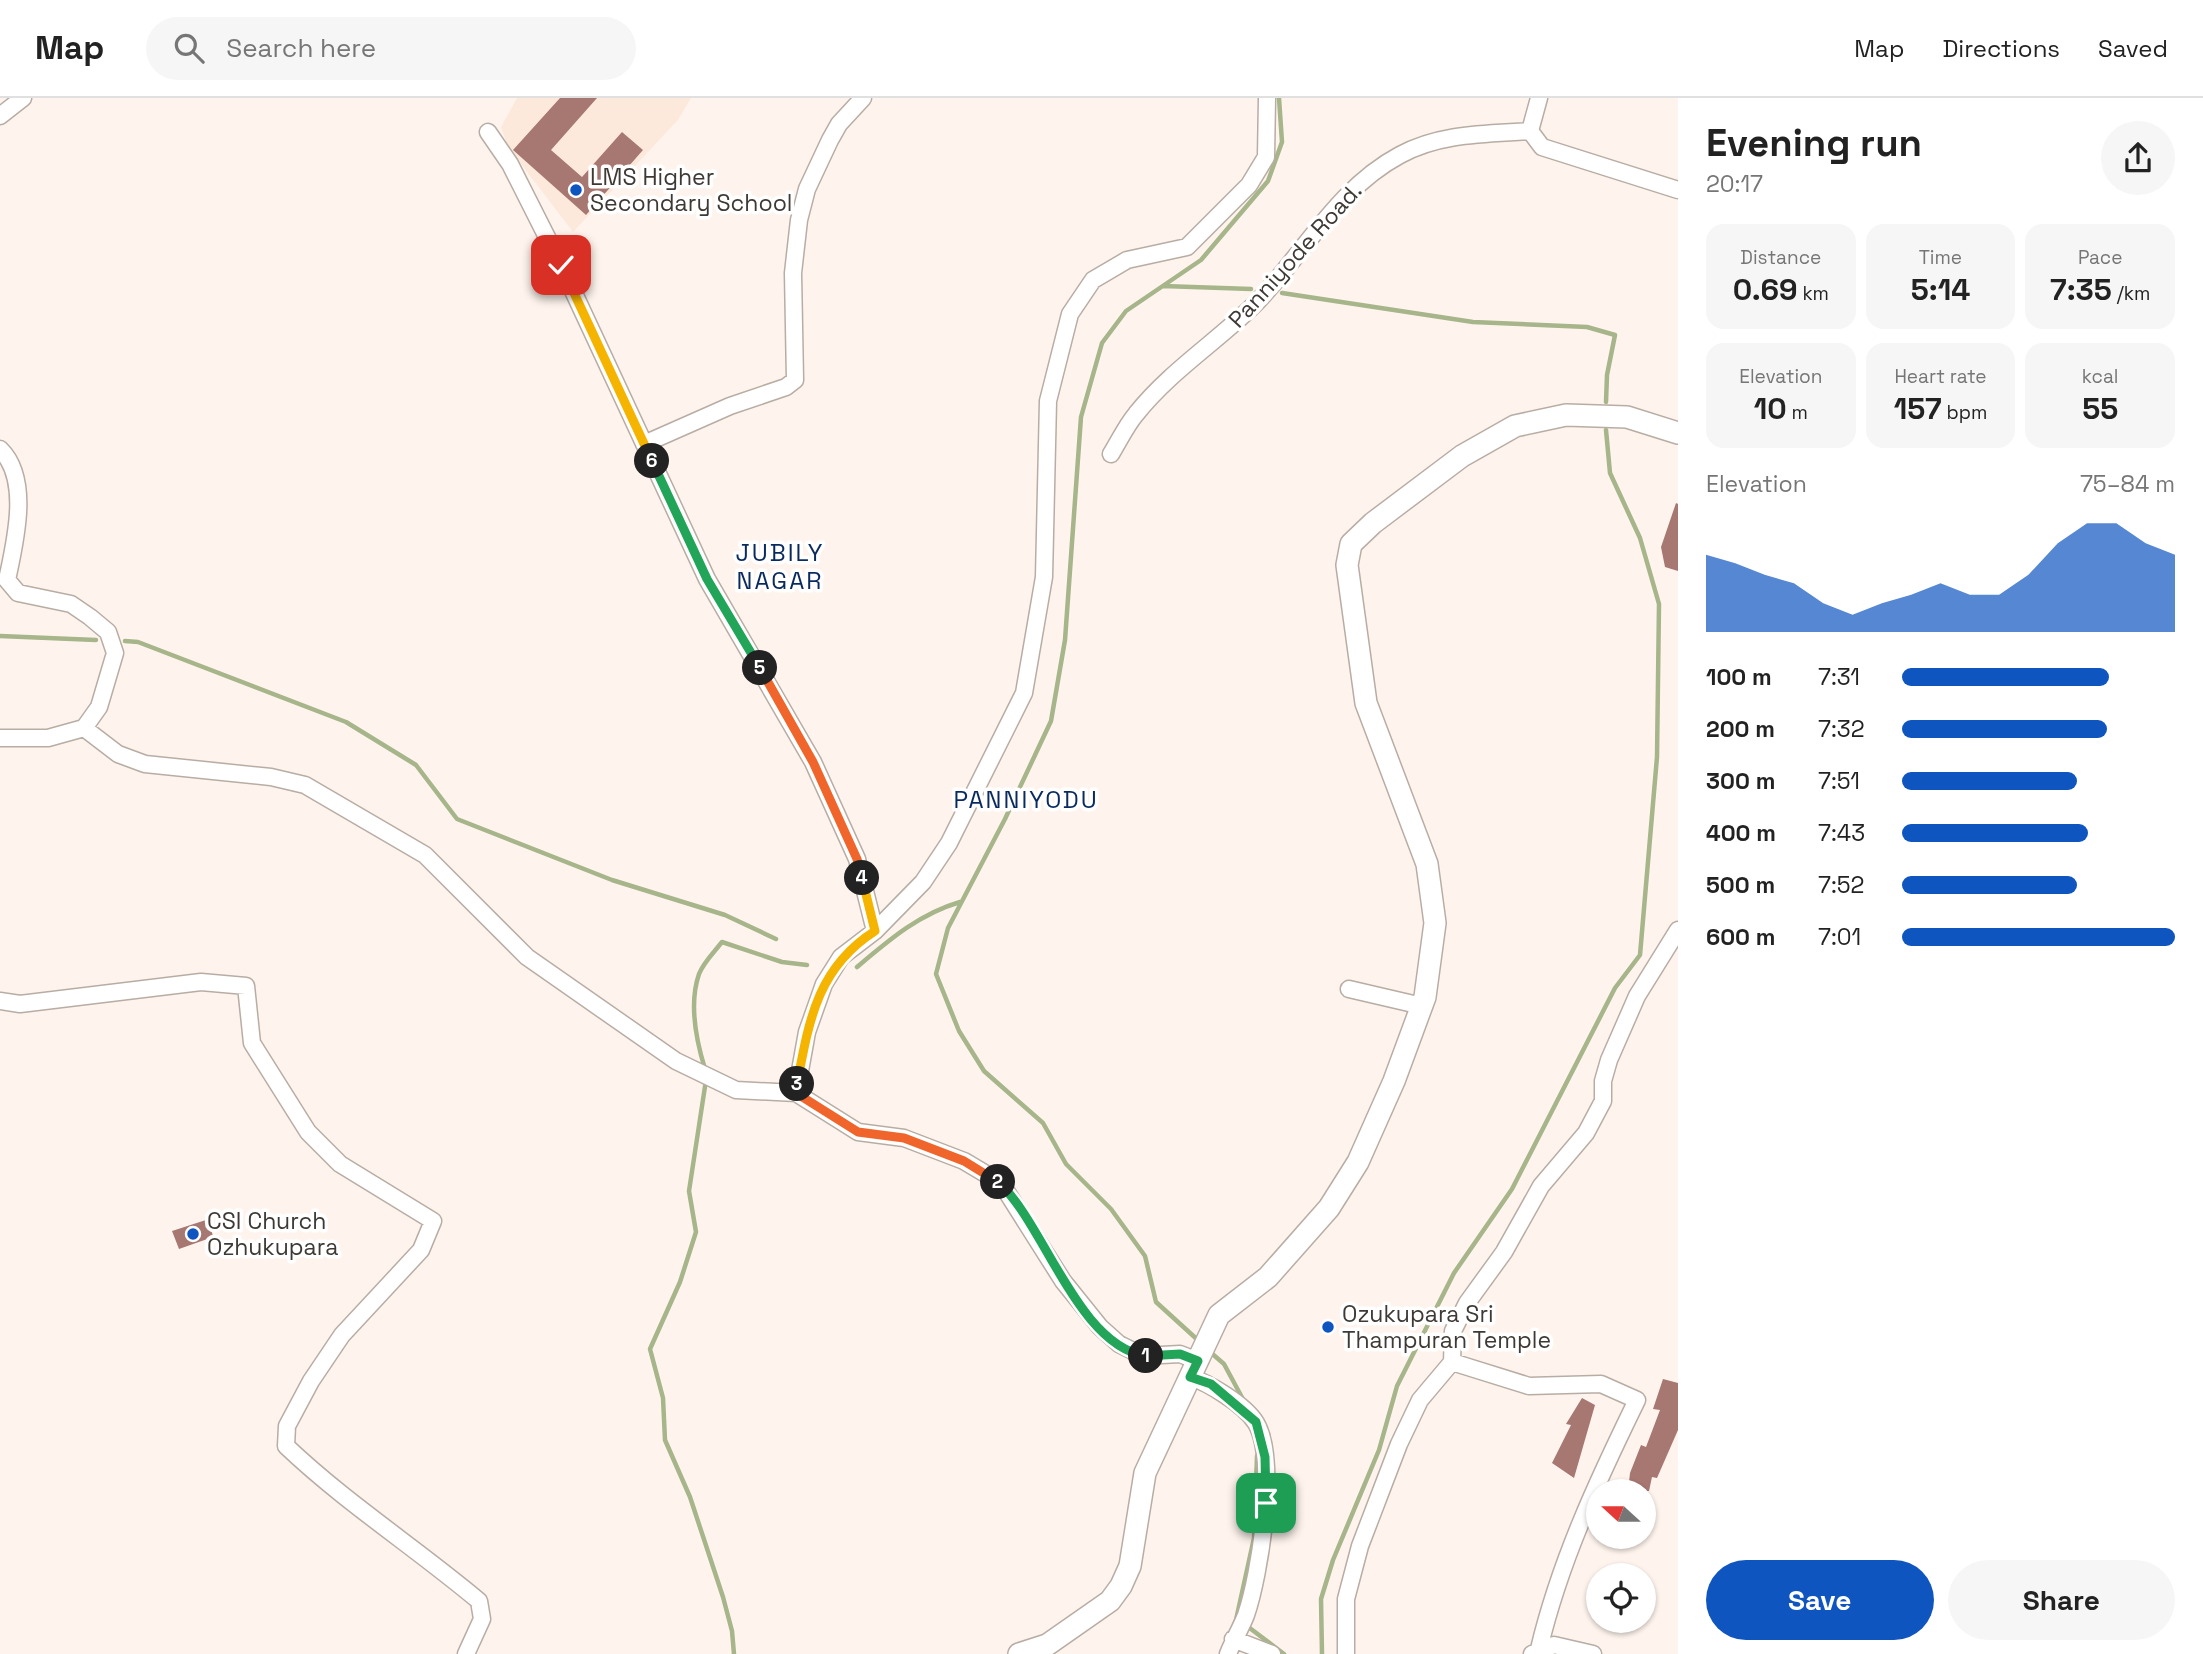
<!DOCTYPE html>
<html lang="en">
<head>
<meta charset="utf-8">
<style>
  :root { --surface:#fff; --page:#f6f6f6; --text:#222; --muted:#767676; --line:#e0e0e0; --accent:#0f55bf }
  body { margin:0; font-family:"Space Grotesk",sans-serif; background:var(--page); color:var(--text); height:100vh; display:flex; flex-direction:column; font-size:26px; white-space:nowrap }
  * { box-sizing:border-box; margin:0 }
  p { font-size:23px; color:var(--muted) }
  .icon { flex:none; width:38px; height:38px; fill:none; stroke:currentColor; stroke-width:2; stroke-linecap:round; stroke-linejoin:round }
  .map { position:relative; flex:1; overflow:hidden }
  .side { display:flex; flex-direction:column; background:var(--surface); width:525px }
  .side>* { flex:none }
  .needle { width:46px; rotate:291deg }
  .fabs { position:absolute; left:1586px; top:1381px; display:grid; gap:14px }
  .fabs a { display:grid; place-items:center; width:70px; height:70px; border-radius:50%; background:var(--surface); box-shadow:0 2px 5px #0004; font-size:35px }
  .pin { position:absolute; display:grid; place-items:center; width:60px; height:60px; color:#fff; margin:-30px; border-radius:14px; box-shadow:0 4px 10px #0006 }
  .km { position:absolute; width:35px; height:35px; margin:-18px; border-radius:50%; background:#222; color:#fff; font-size:19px; line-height:35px; text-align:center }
  .round { display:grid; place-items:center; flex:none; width:74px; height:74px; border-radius:37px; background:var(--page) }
  .overview { display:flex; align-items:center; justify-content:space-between; height:119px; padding:0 28px }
  h1 { font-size:38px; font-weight:600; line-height:52px }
  .metrics { display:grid; grid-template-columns:repeat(3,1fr); gap:10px; height:119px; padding:7px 28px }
  .metrics div { display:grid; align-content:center; border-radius:18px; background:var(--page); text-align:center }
  .metrics b { font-size:30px; font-weight:600 }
  .metrics small { font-size:19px; font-weight:400 }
  .metrics p { font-size:19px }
  .chart { height:196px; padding:14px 28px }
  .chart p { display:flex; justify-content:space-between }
  .chart svg { width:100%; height:126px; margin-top:7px; fill:var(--accent); opacity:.7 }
  .button { display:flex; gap:14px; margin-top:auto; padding:14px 28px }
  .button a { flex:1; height:80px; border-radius:42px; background:var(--accent); color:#fff; font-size:28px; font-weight:600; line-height:80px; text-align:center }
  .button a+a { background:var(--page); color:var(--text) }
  ul { padding:0 28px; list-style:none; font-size:23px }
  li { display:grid; grid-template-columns:112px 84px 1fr; align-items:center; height:52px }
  li i { height:18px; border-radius:9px; background:var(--accent) }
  header { display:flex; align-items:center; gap:42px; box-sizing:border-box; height:98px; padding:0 35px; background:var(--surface); border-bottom:2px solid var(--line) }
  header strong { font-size:33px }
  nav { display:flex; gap:38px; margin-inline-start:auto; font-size:24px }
  .search { width:490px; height:63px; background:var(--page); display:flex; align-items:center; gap:18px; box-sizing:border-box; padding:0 24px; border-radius:38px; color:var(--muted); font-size:26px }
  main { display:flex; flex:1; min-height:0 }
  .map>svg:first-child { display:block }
  .built { fill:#fce9db }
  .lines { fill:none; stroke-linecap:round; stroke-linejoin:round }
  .stream { stroke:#a7b58a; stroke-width:4.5 }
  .building { fill:#a77771 }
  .minor-casing { stroke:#b8ada4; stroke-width:19 }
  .major-casing { stroke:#b8ada4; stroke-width:24 }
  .minor { stroke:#fff; stroke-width:16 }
  .major { stroke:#fff; stroke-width:21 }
  .split-1-casing { stroke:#fff; stroke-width:14 }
  .split-2-casing { stroke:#fff; stroke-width:14 }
  .split-3-casing { stroke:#fff; stroke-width:14 }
  .split-4-casing { stroke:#fff; stroke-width:14 }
  .split-5-casing { stroke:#fff; stroke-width:14 }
  .split-6-casing { stroke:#fff; stroke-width:14 }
  .split-7-casing { stroke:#fff; stroke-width:14 }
  .split-1 { stroke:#22a559; stroke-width:9 }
  .split-2 { stroke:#22a559; stroke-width:9 }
  .split-3 { stroke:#f0652b; stroke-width:9 }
  .split-4 { stroke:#f5b400; stroke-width:9 }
  .split-5 { stroke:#f0652b; stroke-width:9 }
  .split-6 { stroke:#22a559; stroke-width:9 }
  .split-7 { stroke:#f5b400; stroke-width:9 }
  .poi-dot { fill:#0f55bf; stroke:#fff; stroke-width:2.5 }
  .labels { text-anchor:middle; stroke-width:7; stroke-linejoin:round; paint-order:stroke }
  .poi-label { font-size:23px; fill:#3e3935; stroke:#fff; text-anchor:start }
  .street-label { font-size:23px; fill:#3e3935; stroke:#fff }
  .neighbourhood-label { font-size:24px; letter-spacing:2px; fill:#0a2a5e; stroke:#fff }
</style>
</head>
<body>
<header>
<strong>Map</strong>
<div class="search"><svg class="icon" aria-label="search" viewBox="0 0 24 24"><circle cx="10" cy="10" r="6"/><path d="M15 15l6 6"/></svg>Search here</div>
<nav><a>Map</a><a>Directions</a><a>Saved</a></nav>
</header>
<main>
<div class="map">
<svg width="1678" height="1556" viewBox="0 0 1678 1556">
  <rect width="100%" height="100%" fill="#fef4ed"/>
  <!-- built -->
  <path class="built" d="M517,0H691L678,22L573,134L508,49L501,29Z"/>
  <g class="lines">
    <!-- stream -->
    <path class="stream" d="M1163,188L1251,191
      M1282,195L1473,224L1587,229L1615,237L1607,277L1606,304
      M0,538L96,542
      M125,543L138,544L346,624L416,667L457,721L612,782L725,817L776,841
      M857,869C889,842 919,816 960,804
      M705,971C696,942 689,905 699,876C703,865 715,853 722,844L782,864L807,867
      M706,982L689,1093L696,1134L680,1184L650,1251L663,1300L665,1342L690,1399L723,1499L732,1533L734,1556
      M1200,1244L1156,1204L1145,1158L1111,1111L1066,1066L1043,1025L984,973L959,933L936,876L948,830L1005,721L1051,623L1065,542L1081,319L1102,245L1126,213L1201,162L1268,83L1282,44L1279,0
      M1209,1253L1224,1266L1245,1305
      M1236,1522L1254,1440L1257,1358
      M1247,1528L1284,1556
      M1322,1556L1321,1501L1333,1462L1379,1352L1397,1288L1454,1175L1512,1091L1615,890L1640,857L1657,659L1659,506L1640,440L1610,375L1606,332"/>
  </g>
  <!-- building -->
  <path class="building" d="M560,0H597L551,52L582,79L622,34L643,52L586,117L513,52Z
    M1676,405L1678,406V473L1665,469L1661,449Z
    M209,1121L213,1139L179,1151L172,1133Z
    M1663,1281L1678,1285V1332L1657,1380L1652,1379L1649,1393H1628L1630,1375L1641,1347L1646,1349L1660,1312L1653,1311Z
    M1582,1300L1595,1307L1574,1380L1552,1365L1571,1327L1566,1326Z"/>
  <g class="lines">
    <!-- minor casing -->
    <g class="minor-casing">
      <path id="minor" d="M0,18L23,0
        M1530,33L1542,49L1678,92
        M488,34L510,66L561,167L707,481L813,664L857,761L875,833
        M644,346L730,308L786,289L795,282L793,175L799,122L807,91L830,42L839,26L863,0
        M0,351C31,381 15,444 7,482L18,495L71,506L90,519L108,534L115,555L99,609L84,630L48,640H0
        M1111,356C1119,343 1126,328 1136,316C1170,273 1218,243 1257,204C1305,154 1338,90 1400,57C1440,35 1486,36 1530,33L1539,0
        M84,630L118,656L145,666L271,679L305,687L425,757L527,859L676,963L736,992L796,995
        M1349,891L1422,908
        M0,903L20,906L201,884L246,888L252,945L308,1034L340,1066L433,1123L421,1152L342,1237L311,1283L287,1328L286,1348C346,1405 416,1450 479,1503L482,1521L466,1556
        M1198,1263L1180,1256L1143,1258L1119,1246L1100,1229L1063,1183L1001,1085L964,1063L904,1040L858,1034L796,995L807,934L824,886L841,859L875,833L923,784L949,745L1024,595L1044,479L1048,303L1070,216L1093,182L1127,162L1187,149L1249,87L1266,59L1267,0
        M1452,1264L1529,1288L1601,1286L1637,1302C1597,1384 1560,1463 1539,1551
        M1190,1279C1209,1285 1245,1307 1256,1325C1278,1362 1260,1476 1246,1517C1241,1530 1233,1543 1228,1556
        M1233,1541L1272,1556
        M1346,1556V1501L1360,1448L1399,1346L1420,1302L1452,1264L1453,1233L1467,1205L1504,1154L1541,1088L1586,1035L1603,1003V983L1609,962L1637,898L1678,832
        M1532,1556L1554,1547L1593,1556"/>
    </g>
    <!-- major casing -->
    <g class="major-casing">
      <path id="major" d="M1019,1556L1047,1547L1110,1503L1121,1488L1130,1468L1145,1375L1219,1217L1268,1179L1329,1110L1358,1064L1394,983L1425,899L1435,825L1427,766L1366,605L1347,467L1351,446L1373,425L1462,358L1515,328L1566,317L1627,319L1678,335"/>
    </g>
    <!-- minor -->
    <use href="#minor" class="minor"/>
    <!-- major -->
    <use href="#major" class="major"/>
  </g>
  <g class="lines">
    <!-- split-1 casing -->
    <g class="split-1-casing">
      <path id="split-1" d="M1146,1258L1180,1256L1198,1263L1190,1279L1211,1286L1256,1324L1265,1359L1266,1405"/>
    </g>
    <!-- split-2 casing -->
    <g class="split-2-casing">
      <path id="split-2" d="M998,1084C1044,1124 1077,1247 1146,1258"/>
    </g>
    <!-- split-3 casing -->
    <g class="split-3-casing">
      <path id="split-3" d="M797,986L796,995L858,1034L904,1040L964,1063L998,1084"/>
    </g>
    <!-- split-4 casing -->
    <g class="split-4-casing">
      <path id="split-4" d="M797,986C809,923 817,870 875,833L862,780"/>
    </g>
    <!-- split-5 casing -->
    <g class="split-5-casing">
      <path id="split-5" d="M760,570L813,664L857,761L862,780"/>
    </g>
    <!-- split-6 casing -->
    <g class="split-6-casing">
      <path id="split-6" d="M652,363L707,481L760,570"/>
    </g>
    <!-- split-7 casing -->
    <g class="split-7-casing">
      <path id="split-7" d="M561,167L652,363"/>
    </g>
    <!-- split-1 -->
    <use href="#split-1" class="split-1"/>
    <!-- split-2 -->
    <use href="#split-2" class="split-2"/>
    <!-- split-3 -->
    <use href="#split-3" class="split-3"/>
    <!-- split-4 -->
    <use href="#split-4" class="split-4"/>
    <!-- split-5 -->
    <use href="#split-5" class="split-5"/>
    <!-- split-6 -->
    <use href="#split-6" class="split-6"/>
    <!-- split-7 -->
    <use href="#split-7" class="split-7"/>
  </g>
  <!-- markers -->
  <g class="poi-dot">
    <circle cx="576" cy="92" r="7"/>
    <circle cx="193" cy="1136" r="7"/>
    <circle cx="1328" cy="1229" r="7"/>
  </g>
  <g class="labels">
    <!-- poi labels -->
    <g class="poi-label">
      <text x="590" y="87">LMS Higher<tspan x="590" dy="26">Secondary School</tspan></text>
      <text x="207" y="1131">CSI Church<tspan x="207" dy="26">Ozhukupara</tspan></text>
      <text x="1342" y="1224">Ozukupara Sri<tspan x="1342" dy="26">Thampuran Temple</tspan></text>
    </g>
    <!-- street labels -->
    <g class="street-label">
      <text transform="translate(1295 157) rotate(-48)" y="8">Panniyode Road.</text>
    </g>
    <!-- neighbourhood labels -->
    <g class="neighbourhood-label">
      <text x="780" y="463">JUBILY<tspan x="780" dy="28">NAGAR</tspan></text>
      <text x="1026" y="710">PANNIYODU</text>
    </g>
  </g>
</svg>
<div class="fabs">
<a><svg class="needle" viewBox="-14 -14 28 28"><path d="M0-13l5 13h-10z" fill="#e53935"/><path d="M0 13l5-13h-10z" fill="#767676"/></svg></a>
<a><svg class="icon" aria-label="locate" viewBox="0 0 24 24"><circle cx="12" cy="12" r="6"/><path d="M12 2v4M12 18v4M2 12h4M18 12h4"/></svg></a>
</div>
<div class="pin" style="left:1266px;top:1405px;background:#1e9e55"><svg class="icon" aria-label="arrive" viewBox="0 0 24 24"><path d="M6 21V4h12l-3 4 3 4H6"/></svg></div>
<div class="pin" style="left:561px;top:167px;background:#d93025"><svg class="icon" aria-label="check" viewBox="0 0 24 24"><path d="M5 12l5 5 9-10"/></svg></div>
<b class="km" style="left:1146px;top:1258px">1</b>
<b class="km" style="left:998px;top:1084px">2</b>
<b class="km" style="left:797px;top:986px">3</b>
<b class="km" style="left:862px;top:780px">4</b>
<b class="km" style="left:760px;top:570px">5</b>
<b class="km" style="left:652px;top:363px">6</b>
</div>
<section class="side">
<div class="overview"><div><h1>Evening run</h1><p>20:17</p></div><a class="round"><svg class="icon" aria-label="share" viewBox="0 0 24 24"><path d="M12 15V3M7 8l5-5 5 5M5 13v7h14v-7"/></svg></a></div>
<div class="metrics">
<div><p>Distance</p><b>0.69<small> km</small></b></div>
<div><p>Time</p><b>5:14</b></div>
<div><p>Pace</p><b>7:35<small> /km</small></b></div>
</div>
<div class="metrics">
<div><p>Elevation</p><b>10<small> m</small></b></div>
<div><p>Heart rate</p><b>157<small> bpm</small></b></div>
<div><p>kcal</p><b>55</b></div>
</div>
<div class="chart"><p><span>Elevation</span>75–84 m</p>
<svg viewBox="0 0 160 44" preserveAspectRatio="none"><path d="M0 44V17L10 20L20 24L30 27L40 34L50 38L60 34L70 31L80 27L90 31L100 31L110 24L120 13L130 6L140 6L150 13L160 17V44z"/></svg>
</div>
<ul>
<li><b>100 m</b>7:31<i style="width:76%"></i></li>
<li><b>200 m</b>7:32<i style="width:75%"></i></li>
<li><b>300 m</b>7:51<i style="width:64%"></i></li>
<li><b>400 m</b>7:43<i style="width:68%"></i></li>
<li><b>500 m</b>7:52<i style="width:64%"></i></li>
<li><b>600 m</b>7:01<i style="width:100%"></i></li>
</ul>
<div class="button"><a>Save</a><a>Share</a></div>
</section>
</main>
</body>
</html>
